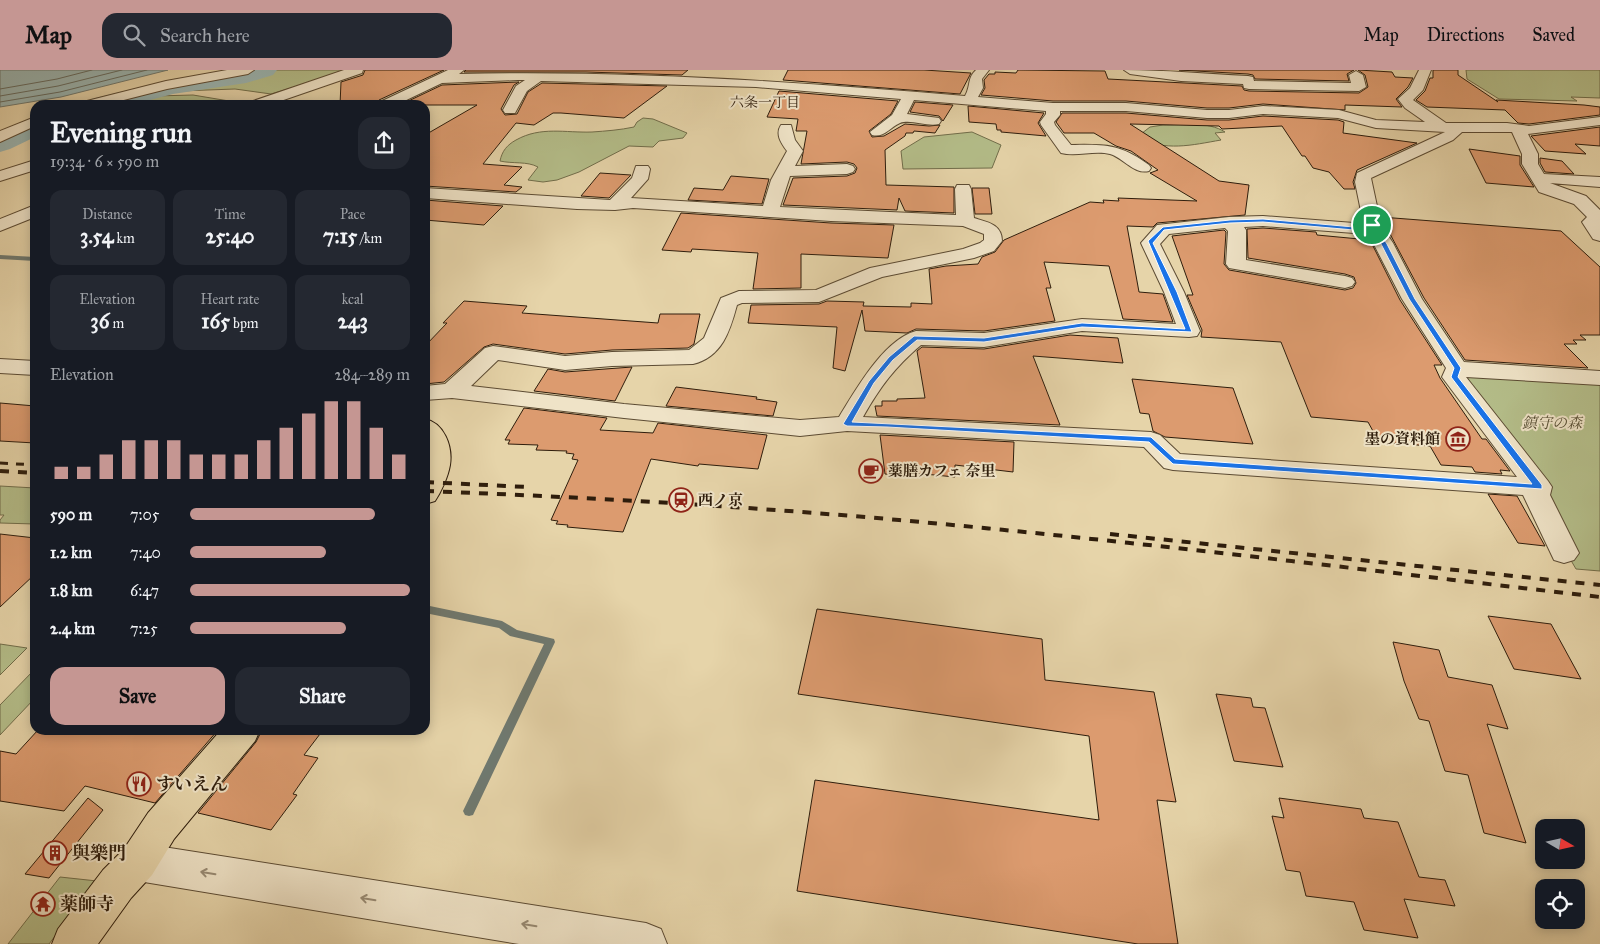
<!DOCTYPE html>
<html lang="en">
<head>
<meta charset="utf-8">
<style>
  :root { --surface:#171b24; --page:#242831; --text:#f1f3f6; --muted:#9ea1a6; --accent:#c59692 }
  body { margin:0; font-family:"IM FELL Great Primer","Noto Serif JP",serif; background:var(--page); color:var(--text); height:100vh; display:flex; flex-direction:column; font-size:19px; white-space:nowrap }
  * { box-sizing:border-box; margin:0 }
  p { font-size:16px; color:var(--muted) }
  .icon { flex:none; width:28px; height:28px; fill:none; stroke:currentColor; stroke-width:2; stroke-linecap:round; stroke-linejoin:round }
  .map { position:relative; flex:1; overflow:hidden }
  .details { position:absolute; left:30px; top:30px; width:400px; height:635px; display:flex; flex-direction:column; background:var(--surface); border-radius:15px; box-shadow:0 2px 12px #0003 }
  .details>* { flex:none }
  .needle { width:32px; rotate:99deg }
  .tools { position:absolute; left:1535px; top:749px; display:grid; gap:10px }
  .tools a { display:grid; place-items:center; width:50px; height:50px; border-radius:10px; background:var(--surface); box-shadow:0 2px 12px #0003; font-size:25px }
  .pin { position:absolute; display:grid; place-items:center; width:42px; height:42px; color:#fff; margin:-21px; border:2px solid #fff; border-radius:50%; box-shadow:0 1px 5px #0007 }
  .round { display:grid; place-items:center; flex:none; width:52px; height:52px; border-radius:15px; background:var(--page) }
  .summary { display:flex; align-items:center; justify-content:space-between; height:85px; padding:0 20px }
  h1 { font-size:28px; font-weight:700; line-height:38px }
  .metrics { display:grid; grid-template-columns:repeat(3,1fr); gap:8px; height:85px; padding:5px 20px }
  .metrics div { display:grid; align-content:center; border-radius:12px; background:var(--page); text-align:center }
  .metrics b { font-size:21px; font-weight:700 }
  .metrics small { font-size:14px; font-weight:400 }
  .metrics p { font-size:14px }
  .chart { height:140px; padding:10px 20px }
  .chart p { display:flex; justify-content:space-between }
  .chart svg { width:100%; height:90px; margin-top:5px; stroke:var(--accent); stroke-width:6 }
  .action { display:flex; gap:10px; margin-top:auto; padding:10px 20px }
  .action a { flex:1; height:58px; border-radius:15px; background:var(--accent); color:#111; font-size:20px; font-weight:700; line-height:58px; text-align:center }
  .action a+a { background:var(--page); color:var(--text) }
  ul { padding:0 20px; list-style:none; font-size:16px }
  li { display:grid; grid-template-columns:80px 60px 1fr; align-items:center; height:38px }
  li i { height:12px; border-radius:6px; background:var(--accent) }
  header { display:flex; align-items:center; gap:30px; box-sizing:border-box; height:70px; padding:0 25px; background:var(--accent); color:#111 }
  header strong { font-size:24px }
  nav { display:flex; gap:28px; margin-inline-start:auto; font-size:18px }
  .search { width:350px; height:45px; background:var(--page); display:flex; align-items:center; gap:12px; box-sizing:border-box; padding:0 18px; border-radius:15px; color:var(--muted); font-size:19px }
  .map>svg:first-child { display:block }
  .green { fill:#b4bd89; stroke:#716d4a }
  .water { fill:#9ab6b3; stroke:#6f7970 }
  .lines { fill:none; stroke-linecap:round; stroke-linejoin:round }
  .shore { stroke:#646a60; stroke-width:1 }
  .stream { fill:#6f7970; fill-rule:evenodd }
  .river { fill:#9ab6b3; fill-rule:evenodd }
  .building { fill:#dc9b6f; stroke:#2e1d0c }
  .minor-casing { stroke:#5c4b33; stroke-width:2 }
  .major-casing { stroke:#2e1d0c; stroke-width:2 }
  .minor { fill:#efe3c7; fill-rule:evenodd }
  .major { fill:#e6d4a9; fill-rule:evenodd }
  .rail-far1 { stroke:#2e1d0c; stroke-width:3; stroke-dasharray:8 8; stroke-linecap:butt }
  .rail { stroke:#2e1d0c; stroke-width:4; stroke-dasharray:9 9; stroke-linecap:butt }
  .oneway { stroke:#988a73 }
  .route { fill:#1a73e8; stroke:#fff; fill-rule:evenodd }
  .labels { text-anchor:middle; stroke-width:4; stroke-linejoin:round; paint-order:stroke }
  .far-neighbourhood-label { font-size:14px; fill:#2e1d0c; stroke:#efe3c7 }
  .park-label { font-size:15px; font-style:italic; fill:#564d32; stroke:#efe3c7 }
  .poi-label { font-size:15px; font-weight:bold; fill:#2e1d0c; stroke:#efe3c7; text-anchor:start }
  .near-poi-label { font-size:18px; font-weight:bold; fill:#2e1d0c; stroke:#efe3c7; text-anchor:start }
</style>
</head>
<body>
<header>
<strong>Map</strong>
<div class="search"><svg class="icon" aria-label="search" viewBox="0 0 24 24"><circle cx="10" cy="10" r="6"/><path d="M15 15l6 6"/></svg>Search here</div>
<nav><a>Map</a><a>Directions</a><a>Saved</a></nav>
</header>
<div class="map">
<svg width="1600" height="874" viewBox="0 0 1600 874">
  <rect width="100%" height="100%" fill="#e6d4a9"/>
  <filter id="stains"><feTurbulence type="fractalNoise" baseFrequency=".004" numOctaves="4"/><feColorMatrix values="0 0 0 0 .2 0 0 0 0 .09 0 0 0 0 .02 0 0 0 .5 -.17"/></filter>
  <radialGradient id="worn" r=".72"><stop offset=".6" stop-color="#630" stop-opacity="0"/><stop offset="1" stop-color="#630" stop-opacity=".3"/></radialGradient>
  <!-- green -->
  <path class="green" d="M268,0H351L271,24L235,19L180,21L175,19L246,7Z
    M1466,0H1600V28L1571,27L1577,31L1499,29L1467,9Z
    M193,25L235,32L241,35H193L183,33L129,35L155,26Z
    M643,48L653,49L687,63L683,68L659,71L653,77L629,76L579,102L557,110L543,112L528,110L538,97C527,91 513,94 500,91C502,81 507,75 516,70C541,56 565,63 592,62C606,61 620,60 634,57L637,52Z
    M1163,55C1183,55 1208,51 1225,62L1215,63L1221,70C1192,75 1165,82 1137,67L1150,57Z
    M972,62L1001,75L992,98L903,99L901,81L924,67Z
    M1459,299L1600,308V501L1576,499Z
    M0,416L35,418V454L0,453V450L4,445H0Z
    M0,574L27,578L0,605Z
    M35,599V628L0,665V635Z
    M60,807L97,811L49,874H8Z"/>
  <!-- water -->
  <path class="water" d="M0,0H168L61,27L0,37Z"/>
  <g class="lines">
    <!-- shore -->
    <path class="shore" d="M0,19L57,9L92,0
      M0,26L58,16L122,0
      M0,32L60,22L147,0"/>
    <!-- stream -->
    <path class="stream" d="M0,185L35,187V191L0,189Z
      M425,535L502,551L517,560L550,568L554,569L555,572L473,745L469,746L465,745L463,741L544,574L510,566L499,558L425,543Z"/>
    <!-- river -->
    <path class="river" d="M237,0H277L273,5L246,13L173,24L131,35H87L91,29L173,9Z
      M35,48V67L10,79L0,82V62Z"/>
  </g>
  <!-- building -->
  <path class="building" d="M365,0H444L379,30L376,35H340L341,12L363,5Z
    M466,0H688L682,5L586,2H464Z
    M788,0H924L971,3L960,24L783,10Z
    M1018,0L1105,1L1108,9L1242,16L1244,20L1249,21L1359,23L1368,17L1365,5L1358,0L1392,2L1395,7L1413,8L1408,17L1396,29L1402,37L1345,35V40L1263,34L1229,38H1207L1126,31H1053L981,25L985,18L984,10L989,4H995V2L1016,3Z
    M1179,0H1354L1347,4L1349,11L1255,9L1253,5L1248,4Z
    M1433,0H1458V5L1498,32L1496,30L1584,35L1600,37V45L1529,54L1518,53L1505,40L1427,37L1416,30L1425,21L1430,8H1433Z
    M519,12L514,15L501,39L505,45L517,44L528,22L542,13L667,16L624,48L561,43H553L534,55L516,53L483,94L522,97L504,115L522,117L516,122L425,116V65L477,35H400L442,15Z
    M779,21L898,31L891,44L869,61L872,67L884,66L905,54L929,56L940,55L935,63L914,61L913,63H906L905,66L885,80L886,115L954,117V143L905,141L899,128L897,140L783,135L793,108L847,106L855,103L857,98L854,94L847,92L801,94L807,61H796L798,49L767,47Z
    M915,32L953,35L943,51L939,46L910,42Z
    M968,36L1044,43L1038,53L1046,66L1001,62V60H997L996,54L969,52Z
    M1062,43H1126L1207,50H1229L1263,46L1338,50L1344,52L1343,63L1417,73L1357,100L1353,112L1355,119H1344L1329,102L1313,98L1305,86H1302L1282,56L1222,59L1219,56L1130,54L1219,111L1249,115L1245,145L1157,153L1153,157L1127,156L1139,222L1163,224L1173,252L1123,249L1109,196L1044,192L1051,218H1046L1055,251L984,261L916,259L907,263L865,261L862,240L845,301L833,298L837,257L748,253L751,235L819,234L827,231L864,232L863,236L911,237V233L932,234L929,199L946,196L978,194L982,187L995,182L1004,170L1090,132L1104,133L1103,130L1119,131L1118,128L1197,131L1150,103L1158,100L1131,81L1116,76L1094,63H1064L1056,52Z
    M1600,57V76L1575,74L1586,84L1545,81L1531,66Z
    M1469,79L1520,86V95L1534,117L1486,113Z
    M1540,88L1562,91L1574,104L1545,102L1540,93Z
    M600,103L631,105L609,128L581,126Z
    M731,106L769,109L762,134L688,130L694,118L723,120Z
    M972,118H989L992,144H975Z
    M425,130L503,136L484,155L425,150Z
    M681,143L831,153L894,155L888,188L801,184V218L753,219L758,183L692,179L691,182L662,180Z
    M1381,147L1561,161L1600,197V265H1580L1586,270H1573L1577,274H1564L1588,298L1465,290L1424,228Z
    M1263,158L1316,162L1317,165L1370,170L1400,230L1442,295H1434L1440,308L1482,369H1486L1510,401L1500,400L1502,404L1475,402L1472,397L1441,395L1430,376L1379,372L1368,352L1311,347L1281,272L1201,267L1202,260L1187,225H1193L1172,166L1224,160L1226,162L1224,194L1229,200L1345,220L1353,218L1356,213L1354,207L1345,204L1248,188L1247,159Z
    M464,231L527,236L522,243L658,253L660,244H700L694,274L688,278L612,280L565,284L493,274L484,277L444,312L425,314V276L447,253H443Z
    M1070,265L1118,268L1123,293L1033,286L1060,355L877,346L875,336H882V331H897V329L925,328L917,281L922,277L984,279Z
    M632,297L615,331L534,321L548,299L565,302Z
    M1132,309L1233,318L1253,374L1165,367L1153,361L1149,344L1140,343Z
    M676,317L757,327L756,329L777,332L773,346L666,336Z
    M0,333L35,336V373L0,371Z
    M524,338L607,348L600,360L653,363L658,353L767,365L758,399L699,394L698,396L651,389L623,462L567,457L568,455L556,454L558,451L551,450L578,390L572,389L574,384L566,383L567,381L536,380L538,375L508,374L510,370H505Z
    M880,365L1014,372L1013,402L955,395V407L914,403V406L885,404Z
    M1488,424L1517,426L1545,476L1518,473Z
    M0,464L35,468V504L0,537Z
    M817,539L1042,569L1045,610L1154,622L1176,732L1157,730L1178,874H1138L797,821L815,710L1099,750L1089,666L798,624Z
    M1488,546L1551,554L1581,609L1514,599Z
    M1393,572L1439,580L1448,607L1492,615L1508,659L1487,654L1526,773L1484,763L1468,705L1445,701L1429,651L1419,649L1404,611Z
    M1216,624L1251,628L1253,637L1265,638L1283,697L1234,691Z
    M38,660H218L155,733L85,716L64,741L0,731V681L16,684Z
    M262,660H323L304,685L318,688L293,724L297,725L271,760L198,743L256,672Z
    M88,728L103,740L49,808L25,804Z
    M1279,728L1361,739L1364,748L1398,752L1419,807L1445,810L1455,836L1404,829L1418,868L1364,860L1354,832L1306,826L1300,802L1286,800L1272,746L1284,748Z"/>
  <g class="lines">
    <!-- minor casing -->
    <g class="minor-casing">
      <path id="minor" d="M227,0H254L248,4L167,19L104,35H81L83,32L166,11Z
        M344,0H363L362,3L269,35H248L250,32Z
        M448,0H464L459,4C628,0 797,12 965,26C971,16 967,8 976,0H989L982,9L983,18L978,27L1053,33H1126L1207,40H1229L1263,36L1339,40L1376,50L1425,52L1405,38L1398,29L1410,18L1419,0H1431L1423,20L1413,30L1446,53H1507L1529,56L1600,47V55L1528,64L1538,84V94L1544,104L1600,107V117L1550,113L1586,126L1600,140V171L1593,169L1582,152L1587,147L1574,134L1539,122L1522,94V84L1512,62H1462L1453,70L1371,108L1381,155L1393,173L1422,229L1464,292L1600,301V315L1466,307L1548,411L1552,417L1550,425L1579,483L1574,490L1564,493L1554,490L1523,425L1173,400L1164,398L1144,377L847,361L800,366L624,348L452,328L425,330V316L445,314L485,278L493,276L565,286L612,282L689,280L704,268L721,228L739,221L816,220L870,198L963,179L980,173L984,170V164L963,156L831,151L633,138L615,140L577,139L425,128V118L610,130L632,108L636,96H648L650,99L648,109L631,128L763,136L771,110L787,81C781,73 775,64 781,55H791L795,70L803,81L795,96L847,94L853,96L855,99L853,102L847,104L790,106L780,137L956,145L955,119L957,115H969L971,119L974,148C987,152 1002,154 1002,171L994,181L974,188L882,207L819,232L742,233L737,235C730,261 722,287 693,294L612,296L565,300L498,290L471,316L624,334L800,350L839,347C855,321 884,269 916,261L984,263L1082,249L1176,254L1164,222L1141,173L1157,155L1229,147L1263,146L1354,153L1363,151L1355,112L1357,103L1445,62L1376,58L1338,48L1302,46L1263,44L1229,48H1207L1126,41H1060V45L1054,52L1055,55L1071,75C1105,74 1121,74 1149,95L1151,98L1149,101C1134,105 1124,88 1110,84C1094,80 1077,87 1061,83L1041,55L1040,52L1046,44V41L914,30L907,44L939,48L941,51L939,54C927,57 911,49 900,53C889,58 884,68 872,65L870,62L892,45L901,29L756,17L541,11L527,21L515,43H505L503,40L516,16L525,10H518L442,13L396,35H378L380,32ZM1263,156L1354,163L1367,161L1402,229L1446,298L1442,307L1517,407L1180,384L1160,365L1151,362L863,347C880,317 895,297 921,275L984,277L1082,261L1189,267L1197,266L1200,261L1184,222L1160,174L1169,164L1225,158L1228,161L1226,194L1229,198L1345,218L1352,216L1355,212L1352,208L1345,206L1246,190V160L1244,157Z
        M1124,0C1165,0 1206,4 1248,6L1253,7L1254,11L1351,13L1349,5L1356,1L1363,5L1366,17L1359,21L1249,19L1244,18L1243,14L1181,11L1130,4Z
        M35,47V56L0,72V61Z
        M35,90V100L0,111V101Z
        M35,135V147L0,161V149Z
        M0,289L35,291V305L0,303Z
        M138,773L646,853L661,859L667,874H519L138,811L124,805L118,792L124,779Z"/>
    </g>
    <!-- major casing -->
    <g class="major-casing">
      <path id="major" d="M425,349C444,353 453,376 450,395C448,407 441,422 435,431L425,434Z
        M221,660H260L255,671L174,769L152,805L131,828L98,874H52L58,859L103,800L124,779L148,743Z"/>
    </g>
    <!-- minor -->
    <use href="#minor" class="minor"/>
    <!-- major -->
    <use href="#major" class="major"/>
    <!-- rail-far1 -->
    <path class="rail-far1" d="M0,393L35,395"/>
    <!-- rail -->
    <path class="rail" d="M0,401L35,403
      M425,412L527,417
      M425,421C583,427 741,436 899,450C1133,471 1366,500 1600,527
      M1110,464L1600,515"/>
  </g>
  <!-- one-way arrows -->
  <defs><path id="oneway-shaft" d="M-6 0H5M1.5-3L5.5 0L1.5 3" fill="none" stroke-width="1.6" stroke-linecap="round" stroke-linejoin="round" transform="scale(1.25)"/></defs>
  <g class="oneway">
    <use href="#oneway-shaft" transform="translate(208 803) rotate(-171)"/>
    <use href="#oneway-shaft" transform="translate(368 829) rotate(-171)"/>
    <use href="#oneway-shaft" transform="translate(529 855) rotate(-171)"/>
  </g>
  <!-- route -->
  <path class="route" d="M1263,149L1354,157L1374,154L1387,174L1415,229L1461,298L1458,307L1542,415V419L1173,394L1149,372L887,357L847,356L843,354L869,311L889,287L914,266L984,268L1082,253L1185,259L1148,171L1163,157L1230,150ZM1263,152L1354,160L1370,157L1381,174L1409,229L1454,298L1451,307L1532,414L1175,389L1151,367L852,352L874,313L893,290L917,270L984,272L1082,257L1192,262L1177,222L1153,173L1164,160L1230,153Z"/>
  <!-- icons -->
  <defs>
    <g id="museum-ring" transform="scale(1.25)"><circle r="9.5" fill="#efe3c7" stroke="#8f2418" stroke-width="1.5"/><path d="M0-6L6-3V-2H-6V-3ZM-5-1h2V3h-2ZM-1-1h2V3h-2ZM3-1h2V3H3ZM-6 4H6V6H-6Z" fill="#8f2418"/></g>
    <g id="cafe-ring" transform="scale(1.25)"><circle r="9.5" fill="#efe3c7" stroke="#8f2418" stroke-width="1.5"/><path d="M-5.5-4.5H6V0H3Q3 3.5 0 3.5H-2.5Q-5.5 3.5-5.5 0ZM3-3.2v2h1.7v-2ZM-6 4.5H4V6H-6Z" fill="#8f2418"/></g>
    <g id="station-ring" transform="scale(1.25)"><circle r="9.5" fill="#efe3c7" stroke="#8f2418" stroke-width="1.5"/><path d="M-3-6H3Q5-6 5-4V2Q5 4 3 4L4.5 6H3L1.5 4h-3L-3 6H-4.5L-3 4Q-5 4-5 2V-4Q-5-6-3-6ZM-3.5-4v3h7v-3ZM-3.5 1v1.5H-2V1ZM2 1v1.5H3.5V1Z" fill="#8f2418"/></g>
    <g id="restaurant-ring" transform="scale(1.25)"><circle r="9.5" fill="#efe3c7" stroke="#8f2418" stroke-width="1.5"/><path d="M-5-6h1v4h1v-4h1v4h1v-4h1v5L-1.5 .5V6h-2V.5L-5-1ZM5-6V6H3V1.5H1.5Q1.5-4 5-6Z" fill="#8f2418"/></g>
    <g id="building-ring" transform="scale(1.25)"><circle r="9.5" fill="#efe3c7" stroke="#8f2418" stroke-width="1.5"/><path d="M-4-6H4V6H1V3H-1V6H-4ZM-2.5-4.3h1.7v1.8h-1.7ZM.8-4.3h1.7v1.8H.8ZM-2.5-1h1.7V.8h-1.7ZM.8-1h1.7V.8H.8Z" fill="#8f2418"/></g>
    <g id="temple-ring" transform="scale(1.25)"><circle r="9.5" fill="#efe3c7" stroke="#8f2418" stroke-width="1.5"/><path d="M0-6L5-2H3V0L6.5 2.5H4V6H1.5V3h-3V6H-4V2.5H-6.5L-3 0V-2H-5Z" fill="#8f2418"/></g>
  </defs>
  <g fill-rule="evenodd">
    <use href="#museum-ring" x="1458" y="369"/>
    <use href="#cafe-ring" x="871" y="401"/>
    <use href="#station-ring" x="681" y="430"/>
    <use href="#restaurant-ring" x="139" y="714"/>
    <use href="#building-ring" x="55" y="783"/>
    <use href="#temple-ring" x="43" y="834"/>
  </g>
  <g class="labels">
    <!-- far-neighbourhood labels -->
    <g class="far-neighbourhood-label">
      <text x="765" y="37">六条一丁目</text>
    </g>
    <!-- park labels -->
    <g class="park-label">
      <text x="1552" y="358">鎮守の森</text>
    </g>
    <!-- poi labels -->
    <g class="poi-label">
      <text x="1440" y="374" text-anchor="end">墨の資料館</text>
      <text x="888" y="406">薬膳カフェ 奈里</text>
      <text x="698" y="435">西ノ京</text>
    </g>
    <!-- near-poi labels -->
    <g class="near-poi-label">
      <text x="156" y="720">すいえん</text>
      <text x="72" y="789">與樂門</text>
      <text x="60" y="840">薬師寺</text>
    </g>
  </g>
  <rect width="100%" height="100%" filter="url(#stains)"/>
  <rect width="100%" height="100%" fill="url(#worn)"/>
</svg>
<div class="tools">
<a><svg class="needle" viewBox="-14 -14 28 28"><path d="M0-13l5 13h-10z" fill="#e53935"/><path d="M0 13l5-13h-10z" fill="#9ea1a6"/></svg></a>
<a><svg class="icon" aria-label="locate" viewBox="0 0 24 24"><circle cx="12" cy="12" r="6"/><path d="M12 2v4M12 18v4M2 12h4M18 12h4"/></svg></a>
</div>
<div class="pin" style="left:1372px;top:155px;background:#1e9e55"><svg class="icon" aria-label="arrive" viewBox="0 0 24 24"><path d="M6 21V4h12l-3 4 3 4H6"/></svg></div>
<section class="details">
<div class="summary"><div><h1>Evening run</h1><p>19:34 · 6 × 590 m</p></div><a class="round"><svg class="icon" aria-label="share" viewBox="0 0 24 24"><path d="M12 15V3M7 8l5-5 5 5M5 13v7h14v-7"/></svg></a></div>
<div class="metrics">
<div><p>Distance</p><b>3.54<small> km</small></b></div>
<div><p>Time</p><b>25:40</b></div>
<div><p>Pace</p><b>7:15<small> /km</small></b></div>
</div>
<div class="metrics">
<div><p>Elevation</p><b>36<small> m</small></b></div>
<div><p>Heart rate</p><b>165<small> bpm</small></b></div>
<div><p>kcal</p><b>243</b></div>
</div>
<div class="chart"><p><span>Elevation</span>284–289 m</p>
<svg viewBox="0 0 160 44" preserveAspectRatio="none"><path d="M5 44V38M15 44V38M25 44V32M35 44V25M45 44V25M55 44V25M65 44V32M75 44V32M85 44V32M95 44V25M105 44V19M115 44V12M125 44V6M135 44V6M145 44V19M155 44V32"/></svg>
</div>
<ul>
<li><b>590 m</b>7:05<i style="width:84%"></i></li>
<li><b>1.2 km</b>7:40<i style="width:62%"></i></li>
<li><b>1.8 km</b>6:47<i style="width:100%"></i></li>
<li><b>2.4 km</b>7:25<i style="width:71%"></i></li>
</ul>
<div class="action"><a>Save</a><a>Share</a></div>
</section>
</div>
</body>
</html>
